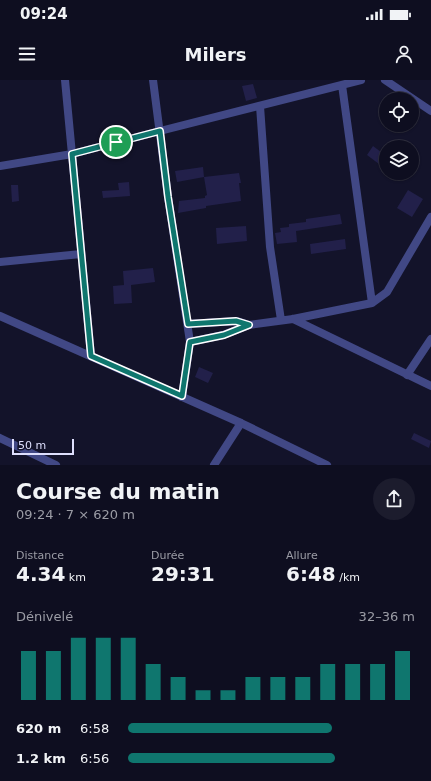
<!DOCTYPE html>
<html lang="fr">
<head>
<meta charset="utf-8">
<style>
  :root { --surface:#0e0e20; --page:#1c1c2d; --text:#f1f3f6; --muted:#9b9ca5; --line:#2e2e3e; --accent:#0f766e }
  body { margin:0; font-family:"DejaVu Sans",sans-serif; background:var(--page); color:var(--text); height:100vh; display:flex; flex-direction:column; font-size:15px; white-space:nowrap }
  * { box-sizing:border-box; margin:0 }
  p { font-size:13px; color:var(--muted) }
  .icon { flex:none; width:22px; height:22px; fill:none; stroke:currentColor; stroke-width:2; stroke-linecap:round; stroke-linejoin:round }
  .map { position:relative; height:385px; overflow:hidden }
  .drawer { display:flex; flex-direction:column; background:var(--surface); flex:1 }
  .drawer>* { flex:none }
  .fabs { position:absolute; left:379px; top:12px; display:grid; gap:8px }
  .fabs a { display:grid; place-items:center; width:40px; height:40px; border-radius:50%; background:var(--surface); box-shadow:0 1px 3px #0004,0 0 0 1px var(--line); font-size:20px }
  .scale { position:absolute; left:12px; bottom:10px; width:62px; box-sizing:border-box; padding-left:4px; border:2px solid #dedffd; border-top:0; font-size:11px; line-height:14px; white-space:nowrap; color:#dedffd; -webkit-text-stroke:3px #13132a; paint-order:stroke }
  .pin { position:absolute; display:grid; place-items:center; width:34px; height:34px; color:#fff; margin:-17px; border:2px solid #fff; border-radius:50%; box-shadow:0 1px 4px #0007 }
  .round { display:grid; place-items:center; flex:none; width:42px; height:42px; border-radius:21px; background:var(--page) }
  .head { display:flex; align-items:center; justify-content:space-between; height:68px; padding:0 16px }
  h1 { font-size:22px; font-weight:700; line-height:30px }
  .metrics { display:grid; grid-template-columns:repeat(3,1fr); gap:6px; height:68px; padding:4px 16px }
  .metrics div { display:grid; align-content:center }
  .metrics b { font-size:20px; font-weight:700 }
  .metrics small { font-size:11px; font-weight:400 }
  .metrics p { font-size:11px }
  .chart { height:112px; padding:8px 16px }
  .chart p { display:flex; justify-content:space-between }
  .chart svg { width:100%; height:72px; margin-top:4px; stroke:var(--accent); stroke-width:6 }
  ul { padding:0 16px; list-style:none; font-size:13px }
  li { display:grid; grid-template-columns:64px 48px 1fr; align-items:center; height:30px }
  li i { height:10px; border-radius:5px; background:var(--accent) }
  .status { display:flex; justify-content:space-between; align-items:center; height:28px; padding:0 20px; background:var(--surface); direction:ltr }
  .status svg { height:11px; fill:currentColor }
  header { display:flex; justify-content:space-between; align-items:center; height:52px; padding:0 16px; background:var(--surface); font-size:18px; font-weight:700 }
  .map>svg:first-child { display:block }
  .building { fill:#22204a }
  .lines { fill:none; stroke-linecap:round; stroke-linejoin:round }
  .minor { stroke:#414885; stroke-width:8 }
  .tertiary { stroke:#414885; stroke-width:8 }
  .route-casing { stroke:#fff; stroke-width:8 }
  .route { stroke:#0f766e; stroke-width:5 }
</style>
</head>
<body>
<div class="status"><b>09:24</b><svg viewBox="0 0 49 12"><path d="M0 12V9h3v3zM5 12V6h3v6zM10 12V3h3v9zM15 12V0h3v12zM26 1h20v11H26zM47 4h2v5h-2z"/></svg></div>
<header><svg class="icon" aria-label="menu" viewBox="0 0 24 24"><path d="M4 6h16M4 12h16M4 18h16"/></svg>Milers<svg class="icon" aria-label="person" viewBox="0 0 24 24"><circle cx="12" cy="8" r="4"/><path d="M4 21q1-7 8-7t8 7"/></svg></header>
<div class="map">
<svg width="431" height="385" viewBox="0 0 431 385">
  <rect width="100%" height="100%" fill="#13132a"/>
  <!-- building -->
  <path class="building" d="M253,4L257,18L246,21L242,6Z
    M373,66L385,75L379,84L367,75Z
    M203,87L204,97L177,102L175,91Z
    M239,93L241,103H239L241,121L206,126V128L178,133L179,121L205,118V116L207,115L204,97Z
    M129,102L130,116L103,118L102,111L119,110L118,103Z
    M11,105H18L19,121L12,122Z
    M408,110L423,119L412,137L397,128Z
    M340,134L342,144L296,151L297,162L277,164L275,153L281,152L280,148L289,147V144L306,142V139Z
    M246,146L247,161L217,164L216,148Z
    M345,159L346,169L311,174L310,164Z
    M153,188L155,202L131,205L132,223L114,224L113,206L124,205L123,191Z
    M199,287L213,293L208,303L195,297Z
    M414,353L431,361L429,368L411,359Z"/>
  <g class="lines">
    <!-- minor -->
    <path class="minor" d="M65,0L91,276
      M153,0L168,117L190,262L182,317
      M385,0L431,31
      M342,5L372,223
      M260,26L270,167L281,240
      M0,86L72,74L160,51L361,0
      M0,182L81,174
      M293,239L431,306
      M188,244L237,241L249,245
      M190,262L223,255L249,245L293,239L372,223L387,212L431,137
      M407,295L431,259
      M0,358L56,385
      M214,385L241,343"/>
    <!-- tertiary -->
    <path class="tertiary" d="M0,236L241,343L327,385"/>
  </g>
  <g class="lines">
    <!-- route casing -->
    <g class="route-casing">
      <path id="route" d="M160,51L168,117L188,244L236,241L249,245L224,255L190,262L182,316L91,276L72,74Z"/>
    </g>
    <!-- route -->
    <use href="#route" class="route"/>
  </g>
</svg>
<div class="fabs">
<a><svg class="icon" aria-label="locate" viewBox="0 0 24 24"><circle cx="12" cy="12" r="6"/><path d="M12 2v4M12 18v4M2 12h4M18 12h4"/></svg></a>
<a><svg class="icon" aria-label="layers" viewBox="0 0 24 24"><path d="M12 4l9 5-9 5-9-5zM3 14l9 5 9-5"/></svg></a>
</div>
<div class="scale">50 m</div>
<div class="pin" style="left:116px;top:62px;background:#1e9e55"><svg class="icon" aria-label="arrive" viewBox="0 0 24 24"><path d="M6 21V4h12l-3 4 3 4H6"/></svg></div>
</div>
<section class="drawer">
<div class="head"><div><h1>Course du matin</h1><p>09:24 · 7 × 620 m</p></div><a class="round"><svg class="icon" aria-label="share" viewBox="0 0 24 24"><path d="M12 15V3M7 8l5-5 5 5M5 13v7h14v-7"/></svg></a></div>
<div class="metrics">
<div><p>Distance</p><b>4.34<small> km</small></b></div>
<div><p>Durée</p><b>29:31</b></div>
<div><p>Allure</p><b>6:48<small> /km</small></b></div>
</div>
<div class="chart"><p><span>Dénivelé</span>32–36 m</p>
<svg viewBox="0 0 160 44" preserveAspectRatio="none"><path d="M5 44V14M15 44V14M25 44V6M35 44V6M45 44V6M55 44V22M65 44V30M75 44V38M85 44V38M95 44V30M105 44V30M115 44V30M125 44V22M135 44V22M145 44V22M155 44V14"/></svg>
</div>
<ul>
<li><b>620 m</b>6:58<i style="width:71%"></i></li>
<li><b>1.2 km</b>6:56<i style="width:72%"></i></li>
</ul>
</section>
</body>
</html>
